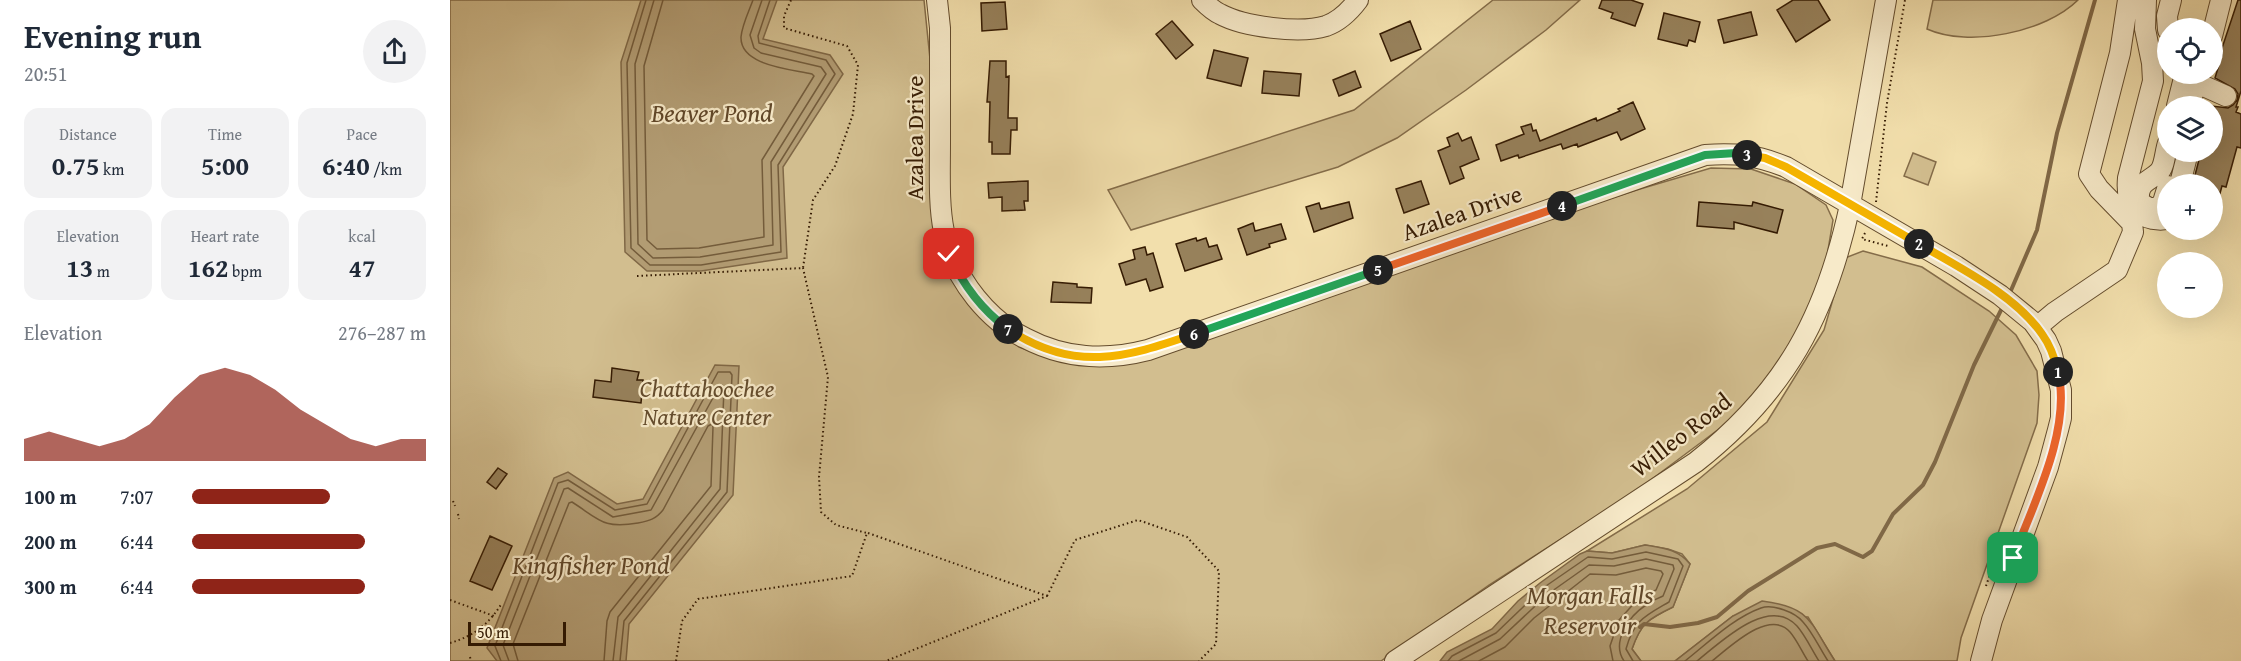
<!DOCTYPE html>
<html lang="en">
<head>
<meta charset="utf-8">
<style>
  :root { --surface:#fff; --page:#f2f2f3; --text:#1f2937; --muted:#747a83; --accent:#8f2418 }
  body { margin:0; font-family:"Gentium Book Plus",serif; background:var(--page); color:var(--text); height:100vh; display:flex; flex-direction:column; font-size:22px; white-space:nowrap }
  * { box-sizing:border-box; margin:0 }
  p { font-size:20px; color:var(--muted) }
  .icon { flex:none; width:33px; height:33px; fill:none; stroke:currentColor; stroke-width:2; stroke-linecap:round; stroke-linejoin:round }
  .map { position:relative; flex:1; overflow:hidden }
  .drawer { display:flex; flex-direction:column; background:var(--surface); width:450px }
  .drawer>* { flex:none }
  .buttons { position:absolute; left:1707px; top:18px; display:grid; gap:12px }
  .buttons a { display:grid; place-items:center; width:66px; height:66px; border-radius:50%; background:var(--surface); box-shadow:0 6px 24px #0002; font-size:30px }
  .scale { position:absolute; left:18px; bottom:15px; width:98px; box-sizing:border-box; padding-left:6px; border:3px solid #351b03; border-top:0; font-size:16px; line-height:21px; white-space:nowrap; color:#351b03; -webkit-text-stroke:4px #f7eac9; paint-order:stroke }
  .pin { position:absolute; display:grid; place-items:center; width:51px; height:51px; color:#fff; margin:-26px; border-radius:12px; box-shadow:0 3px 9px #0006 }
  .km { position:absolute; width:30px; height:30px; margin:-15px; border-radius:50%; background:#222; color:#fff; font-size:16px; line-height:30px; text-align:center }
  .round { display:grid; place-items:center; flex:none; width:63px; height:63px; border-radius:32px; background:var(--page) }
  .summary { display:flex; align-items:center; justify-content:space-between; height:102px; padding:0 24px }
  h1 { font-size:33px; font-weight:700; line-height:45px }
  .metrics { display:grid; grid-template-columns:repeat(3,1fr); gap:9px; height:102px; padding:6px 24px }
  .metrics div { display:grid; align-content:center; border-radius:15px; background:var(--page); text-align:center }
  .metrics b { font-size:26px; font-weight:700 }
  .metrics small { font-size:16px; font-weight:400 }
  .metrics p { font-size:16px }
  .chart { height:168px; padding:12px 24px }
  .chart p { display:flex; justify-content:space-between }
  .chart svg { width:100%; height:108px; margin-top:6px; fill:var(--accent); opacity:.7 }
  ul { padding:0 24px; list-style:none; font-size:20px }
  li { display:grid; grid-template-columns:96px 72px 1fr; align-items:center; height:45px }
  li i { height:15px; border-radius:8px; background:var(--accent) }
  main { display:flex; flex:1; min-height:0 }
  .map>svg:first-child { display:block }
  .green { fill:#d2be8f; stroke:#846c49; stroke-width:1.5 }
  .water { fill:#b29c73; stroke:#806846; stroke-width:1.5 }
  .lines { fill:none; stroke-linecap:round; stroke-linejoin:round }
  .shore { stroke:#745c3b; stroke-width:1.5 }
  .stream { stroke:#806846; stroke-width:4 }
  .building { fill:#97815b; stroke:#351b03; stroke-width:1.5 }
  .minor-casing { stroke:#644c2d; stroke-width:22 }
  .path { stroke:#351b03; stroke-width:2; stroke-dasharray:1.5 3; stroke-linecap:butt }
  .minor { stroke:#f7eac9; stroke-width:20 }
  .split-1-casing { stroke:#fff; stroke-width:12 }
  .split-2-casing { stroke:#fff; stroke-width:12 }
  .split-3-casing { stroke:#fff; stroke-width:12 }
  .split-4-casing { stroke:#fff; stroke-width:12 }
  .split-5-casing { stroke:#fff; stroke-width:12 }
  .split-6-casing { stroke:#fff; stroke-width:12 }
  .split-7-casing { stroke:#fff; stroke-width:12 }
  .split-8-casing { stroke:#fff; stroke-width:12 }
  .split-1 { stroke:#f0652b; stroke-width:8 }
  .split-2 { stroke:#f5b400; stroke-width:8 }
  .split-3 { stroke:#f5b400; stroke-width:8 }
  .split-4 { stroke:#22a559; stroke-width:8 }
  .split-5 { stroke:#f0652b; stroke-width:8 }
  .split-6 { stroke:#22a559; stroke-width:8 }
  .split-7 { stroke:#f5b400; stroke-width:8 }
  .split-8 { stroke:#22a559; stroke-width:8 }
  .labels { text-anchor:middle; stroke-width:4.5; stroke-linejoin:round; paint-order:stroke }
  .street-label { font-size:24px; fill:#351b03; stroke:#f7eac9 }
  .park-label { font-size:24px; font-style:italic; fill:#644c2d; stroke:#f7eac9 }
  .water-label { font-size:26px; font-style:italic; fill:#61482a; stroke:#f7eac9 }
</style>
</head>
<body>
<main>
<section class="drawer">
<div class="summary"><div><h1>Evening run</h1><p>20:51</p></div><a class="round"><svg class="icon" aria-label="share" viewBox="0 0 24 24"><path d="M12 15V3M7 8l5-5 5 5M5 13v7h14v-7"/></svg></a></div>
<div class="metrics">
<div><p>Distance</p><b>0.75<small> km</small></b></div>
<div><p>Time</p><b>5:00</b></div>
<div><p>Pace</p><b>6:40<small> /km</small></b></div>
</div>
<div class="metrics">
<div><p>Elevation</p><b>13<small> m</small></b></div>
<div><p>Heart rate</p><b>162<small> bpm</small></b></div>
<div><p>kcal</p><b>47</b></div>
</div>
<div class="chart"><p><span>Elevation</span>276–287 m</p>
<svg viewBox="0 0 160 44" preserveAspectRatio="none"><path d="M0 44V35L10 32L20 35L30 38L40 35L50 29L60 18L70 9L80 6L90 9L100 15L110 23L120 29L130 35L140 38L150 35L160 35V44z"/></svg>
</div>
<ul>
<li><b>100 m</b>7:07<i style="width:59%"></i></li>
<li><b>200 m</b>6:44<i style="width:74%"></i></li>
<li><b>300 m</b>6:44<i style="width:74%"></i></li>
</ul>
</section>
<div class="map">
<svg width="1791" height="661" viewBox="0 0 1791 661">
  <rect width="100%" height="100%" fill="#f2dfac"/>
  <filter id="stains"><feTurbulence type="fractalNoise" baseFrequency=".00333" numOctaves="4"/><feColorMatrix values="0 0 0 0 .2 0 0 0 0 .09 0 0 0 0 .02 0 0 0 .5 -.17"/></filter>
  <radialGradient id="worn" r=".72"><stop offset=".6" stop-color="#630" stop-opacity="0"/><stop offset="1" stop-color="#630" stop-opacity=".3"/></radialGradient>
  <!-- green -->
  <path class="green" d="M0,0H474L481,69L480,145L483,229L497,271L518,304L536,322L569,347L608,361L656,365L813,310L1190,189L1261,168L1301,169L1345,184L1376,205L1383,220L1375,268L1346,337L1322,372L1289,414L1186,491L1039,585L931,661H0Z
    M1043,0H1130L1096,30L1016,90L947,138L888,167L681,230L658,190L904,110Z
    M1483,0H1628C1596,32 1519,48 1477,29Z
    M1463,153L1486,162L1478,185L1454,176Z
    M1413,251L1472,267L1539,311L1566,335L1587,371L1589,395L1587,423L1511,638L1507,661H1385L1358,617L1283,616L1225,661H1191L1182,649C1191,623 1198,619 1223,607L1240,564L1232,554L1218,549L1195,545L1162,553L1137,551L1237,489L1317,422L1374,330L1395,258Z"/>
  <!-- water -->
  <path class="water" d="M191,0H327L313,39L380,55L393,74L333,167L337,258L251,271H197L175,252L171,62Z
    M265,365L289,366L283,495L179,624L176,661H47L37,648L104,478L118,472L167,504L193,499Z
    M1195,545C1213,548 1228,549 1240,564L1223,607C1198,619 1191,623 1182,649L1191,661H990L997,652L1042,629L1068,601L1090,583L1130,554L1137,551L1162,553Z
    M1312,601C1362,607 1360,623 1385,661H1225L1283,616Z"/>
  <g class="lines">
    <!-- shore -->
    <path class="shore" d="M196,0L177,63L181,248L200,265H251L331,252L328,165L385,74L376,60L309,43L308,36L320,0
      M204,0L185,64L188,244L203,258L250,257L323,245L321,162L376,74L371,67L311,53L304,48L300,35L312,0
      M213,0L194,66L197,240L207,249L249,248L314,237L312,160L364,76L362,74C341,69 290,66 291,37C292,25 299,11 303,0
      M51,661L45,646L108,483L118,480L165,510L197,504L268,372H280L282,375L277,492L174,621L170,661
      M59,661L53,645L114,489L118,488L163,517L201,510L269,387L272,385L274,388L270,489L168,617L163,661
      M68,661L63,644L119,503L122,502C150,520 153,529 188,523C199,521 206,519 213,510L258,426L262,424L263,427L261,486L160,612L157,621L154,661
      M998,661L1002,656L1046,633L1093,588L1138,557L1162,559L1196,552L1228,559L1233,566L1219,602C1195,616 1184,620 1176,649L1183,661
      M1009,661L1050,639L1098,594L1139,565L1164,566L1196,559L1223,565L1224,569L1213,596C1207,599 1201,601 1196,605C1179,616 1161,642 1174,661
      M1029,661L1055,647L1084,618L1140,574L1166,575L1196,568L1211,571L1213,574L1206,590L1188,599L1169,620L1160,646L1163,661
      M1235,661C1258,643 1283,618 1311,608C1323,604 1345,612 1353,622C1363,633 1370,649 1378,661
      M1247,661C1270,643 1318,595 1347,626C1355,635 1362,650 1369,661
      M1262,661C1279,648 1319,608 1340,632C1347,640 1352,652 1358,661"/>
    <!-- stream -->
    <path class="stream" d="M1559,295L1587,230L1607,133L1645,0
      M1190,627L1194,624L1220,627L1248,623L1267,617L1298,591L1367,548L1385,544L1413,557L1422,551L1443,514L1473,485L1485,462L1524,365L1554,304"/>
  </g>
  <!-- building -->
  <path class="building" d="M1152,0H1181L1193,4L1185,26L1161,18L1163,13L1149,8Z
    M1343,0H1368L1380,20L1346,42L1327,10Z
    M1788,0H1791V91L1786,107H1788L1786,112L1791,114V148L1787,147L1776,187L1772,186L1766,208H1762V184H1749L1750,180L1744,179L1751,152H1762V106L1778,108L1783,105L1787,100L1788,94L1785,89L1765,78L1772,55L1770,54Z
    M555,2L557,29L532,31L531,3Z
    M1301,12L1307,35L1274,43L1268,20Z
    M1214,13L1250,22L1245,42L1239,40L1237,46L1208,39Z
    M722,21L743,45L726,59L706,34Z
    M960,21L971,49L941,61L930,34Z
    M764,50L798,58L791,86L757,78Z
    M540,61H556V77L559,76L558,118H567V130H561L560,154H542V142H539L540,102H537Z
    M814,71L851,74L849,96L812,93Z
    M905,71L911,87L889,96L883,80Z
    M1183,102L1195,129L1171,140L1167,132L1128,147L1127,144L1113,149L1111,144L1069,158L1068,155L1051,161L1046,145L1074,134L1071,127L1081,124L1083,131L1086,130L1090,141L1146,118L1147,121L1170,111L1168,109Z
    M1008,133L1012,141L1021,137L1029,159L1010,167L1014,178L1000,184L988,151L1000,146L997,138Z
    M578,181V201H574L575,210L552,211V197L539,198L538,183Z
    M971,181L979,204L954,213L946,189Z
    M899,202L903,218L864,232L856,207L869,203L871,209Z
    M1249,202L1302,206L1303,202L1333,210L1327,233L1284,222V229L1247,226Z
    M803,223L805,231L831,224L836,239L819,244L820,247L797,255L788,229Z
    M746,238L747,241L756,238L759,247L767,245L772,259L735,271L726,244Z
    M695,247L697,255L703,253L713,287L700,291L696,279L676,285L669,264L685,259L683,250Z
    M603,282L627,284V287L642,288L641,303L601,302Z
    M162,368L189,372L187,380H193L191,403L143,397L145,380L161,382Z
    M48,468L57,474L46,489L37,482Z
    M40,536L62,546L42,590L20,581Z"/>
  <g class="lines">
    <!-- minor casing -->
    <g class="minor-casing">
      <path id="minor" d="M487,0L490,28C490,66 490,104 490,142C490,204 485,247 526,298C539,314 556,329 575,338C615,359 655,361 698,350L1255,155C1287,153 1307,155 1336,167L1506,266L1550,295L1583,322L1596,340L1601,351L1611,390V418L1608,430L1598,467L1542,620L1531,661
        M752,0C757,5 763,11 770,14C794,27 850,34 876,26C890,21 899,12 908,0
        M1696,0L1695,29L1702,63L1703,81L1678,178C1676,199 1681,214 1703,219C1709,220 1712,220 1718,219
        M1718,30L1717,16L1721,0
        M1762,36L1771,0
        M1727,106L1735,74
        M1738,106L1747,83L1776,96
        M1718,143C1715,151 1715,166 1709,172C1699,182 1687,181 1689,202L1699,208H1708L1713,202L1718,186
        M1730,184L1738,152
        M1587,327L1605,312L1667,270L1683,232L1682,223L1649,189L1639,174L1670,53L1678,0
        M945,661L1246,462C1336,391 1376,316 1400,205L1436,0"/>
    </g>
    <!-- path -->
    <path class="path" d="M1426,202L1437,103L1455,0
      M1415,233L1412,239L1438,246
      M187,276L353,268L363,200L385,166L403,114L408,65L397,46L334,28V16L341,0
      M3,501L5,506
      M8,514L9,519
      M418,533L597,596L436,661
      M1536,586L1546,557
      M597,596L625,540L688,520L737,537L769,571L766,644L749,661
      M0,600L44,616
      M0,643C24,636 39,624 52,603
      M20,657L21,661
      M226,661L232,621L248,599L402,576L417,533L386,525L371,512L369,477L378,377L353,268"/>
    <!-- minor -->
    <use href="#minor" class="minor"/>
  </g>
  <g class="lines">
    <!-- split-1 casing -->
    <g class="split-1-casing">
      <path id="split-1" d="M1563,558C1583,505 1622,429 1608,372"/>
    </g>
    <!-- split-2 casing -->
    <g class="split-2-casing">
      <path id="split-2" d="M1469,244C1510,268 1565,295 1592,334C1600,345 1605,359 1608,372"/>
    </g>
    <!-- split-3 casing -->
    <g class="split-3-casing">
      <path id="split-3" d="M1297,155L1315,158L1336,167L1469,244"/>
    </g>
    <!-- split-4 casing -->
    <g class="split-4-casing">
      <path id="split-4" d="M1112,206L1255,155L1286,153L1297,155"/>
    </g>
    <!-- split-5 casing -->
    <g class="split-5-casing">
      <path id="split-5" d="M928,270L1112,206"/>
    </g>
    <!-- split-6 casing -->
    <g class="split-6-casing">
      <path id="split-6" d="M744,334L928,270"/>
    </g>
    <!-- split-7 casing -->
    <g class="split-7-casing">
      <path id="split-7" d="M558,329C624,373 675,358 744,334"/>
    </g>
    <!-- split-8 casing -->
    <g class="split-8-casing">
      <path id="split-8" d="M499,254C512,283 532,310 558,329"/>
    </g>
    <!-- split-1 -->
    <use href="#split-1" class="split-1"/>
    <!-- split-2 -->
    <use href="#split-2" class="split-2"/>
    <!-- split-3 -->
    <use href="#split-3" class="split-3"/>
    <!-- split-4 -->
    <use href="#split-4" class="split-4"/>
    <!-- split-5 -->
    <use href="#split-5" class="split-5"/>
    <!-- split-6 -->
    <use href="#split-6" class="split-6"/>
    <!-- split-7 -->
    <use href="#split-7" class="split-7"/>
    <!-- split-8 -->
    <use href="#split-8" class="split-8"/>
  </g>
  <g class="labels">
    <!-- street labels -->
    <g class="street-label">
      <text transform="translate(465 138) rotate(-90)" y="8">Azalea Drive</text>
      <text transform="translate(1012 213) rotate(-19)" y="8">Azalea Drive</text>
      <text transform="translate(1231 435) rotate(-38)" y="8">Willeo Road</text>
    </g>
    <!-- park labels -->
    <g class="park-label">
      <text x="257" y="397">Chattahoochee<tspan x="257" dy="28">Nature Center</tspan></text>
    </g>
    <!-- water labels -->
    <g class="water-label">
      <text x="262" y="122">Beaver Pond</text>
      <text x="141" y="574">Kingfisher Pond</text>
      <text x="1140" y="604">Morgan Falls<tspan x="1140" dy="30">Reservoir</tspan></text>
    </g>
  </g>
  <rect width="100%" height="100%" filter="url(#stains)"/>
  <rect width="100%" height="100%" fill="url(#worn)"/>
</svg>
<div class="buttons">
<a><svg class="icon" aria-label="locate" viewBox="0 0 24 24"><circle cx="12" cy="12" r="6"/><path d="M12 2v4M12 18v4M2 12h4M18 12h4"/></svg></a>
<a><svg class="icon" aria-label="layers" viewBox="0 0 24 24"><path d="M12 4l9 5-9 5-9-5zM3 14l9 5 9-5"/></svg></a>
<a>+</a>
<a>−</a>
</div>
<div class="scale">50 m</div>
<div class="pin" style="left:1563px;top:558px;background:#1e9e55"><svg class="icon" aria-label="arrive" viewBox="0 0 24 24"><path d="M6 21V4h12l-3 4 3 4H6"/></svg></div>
<div class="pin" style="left:499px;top:254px;background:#d93025"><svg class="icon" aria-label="check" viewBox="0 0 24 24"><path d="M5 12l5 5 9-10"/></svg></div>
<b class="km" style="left:1608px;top:372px">1</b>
<b class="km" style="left:1469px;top:244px">2</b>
<b class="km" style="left:1297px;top:155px">3</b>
<b class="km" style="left:1112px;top:206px">4</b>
<b class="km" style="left:928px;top:270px">5</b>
<b class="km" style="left:744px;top:334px">6</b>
<b class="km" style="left:558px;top:329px">7</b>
</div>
</main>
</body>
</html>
